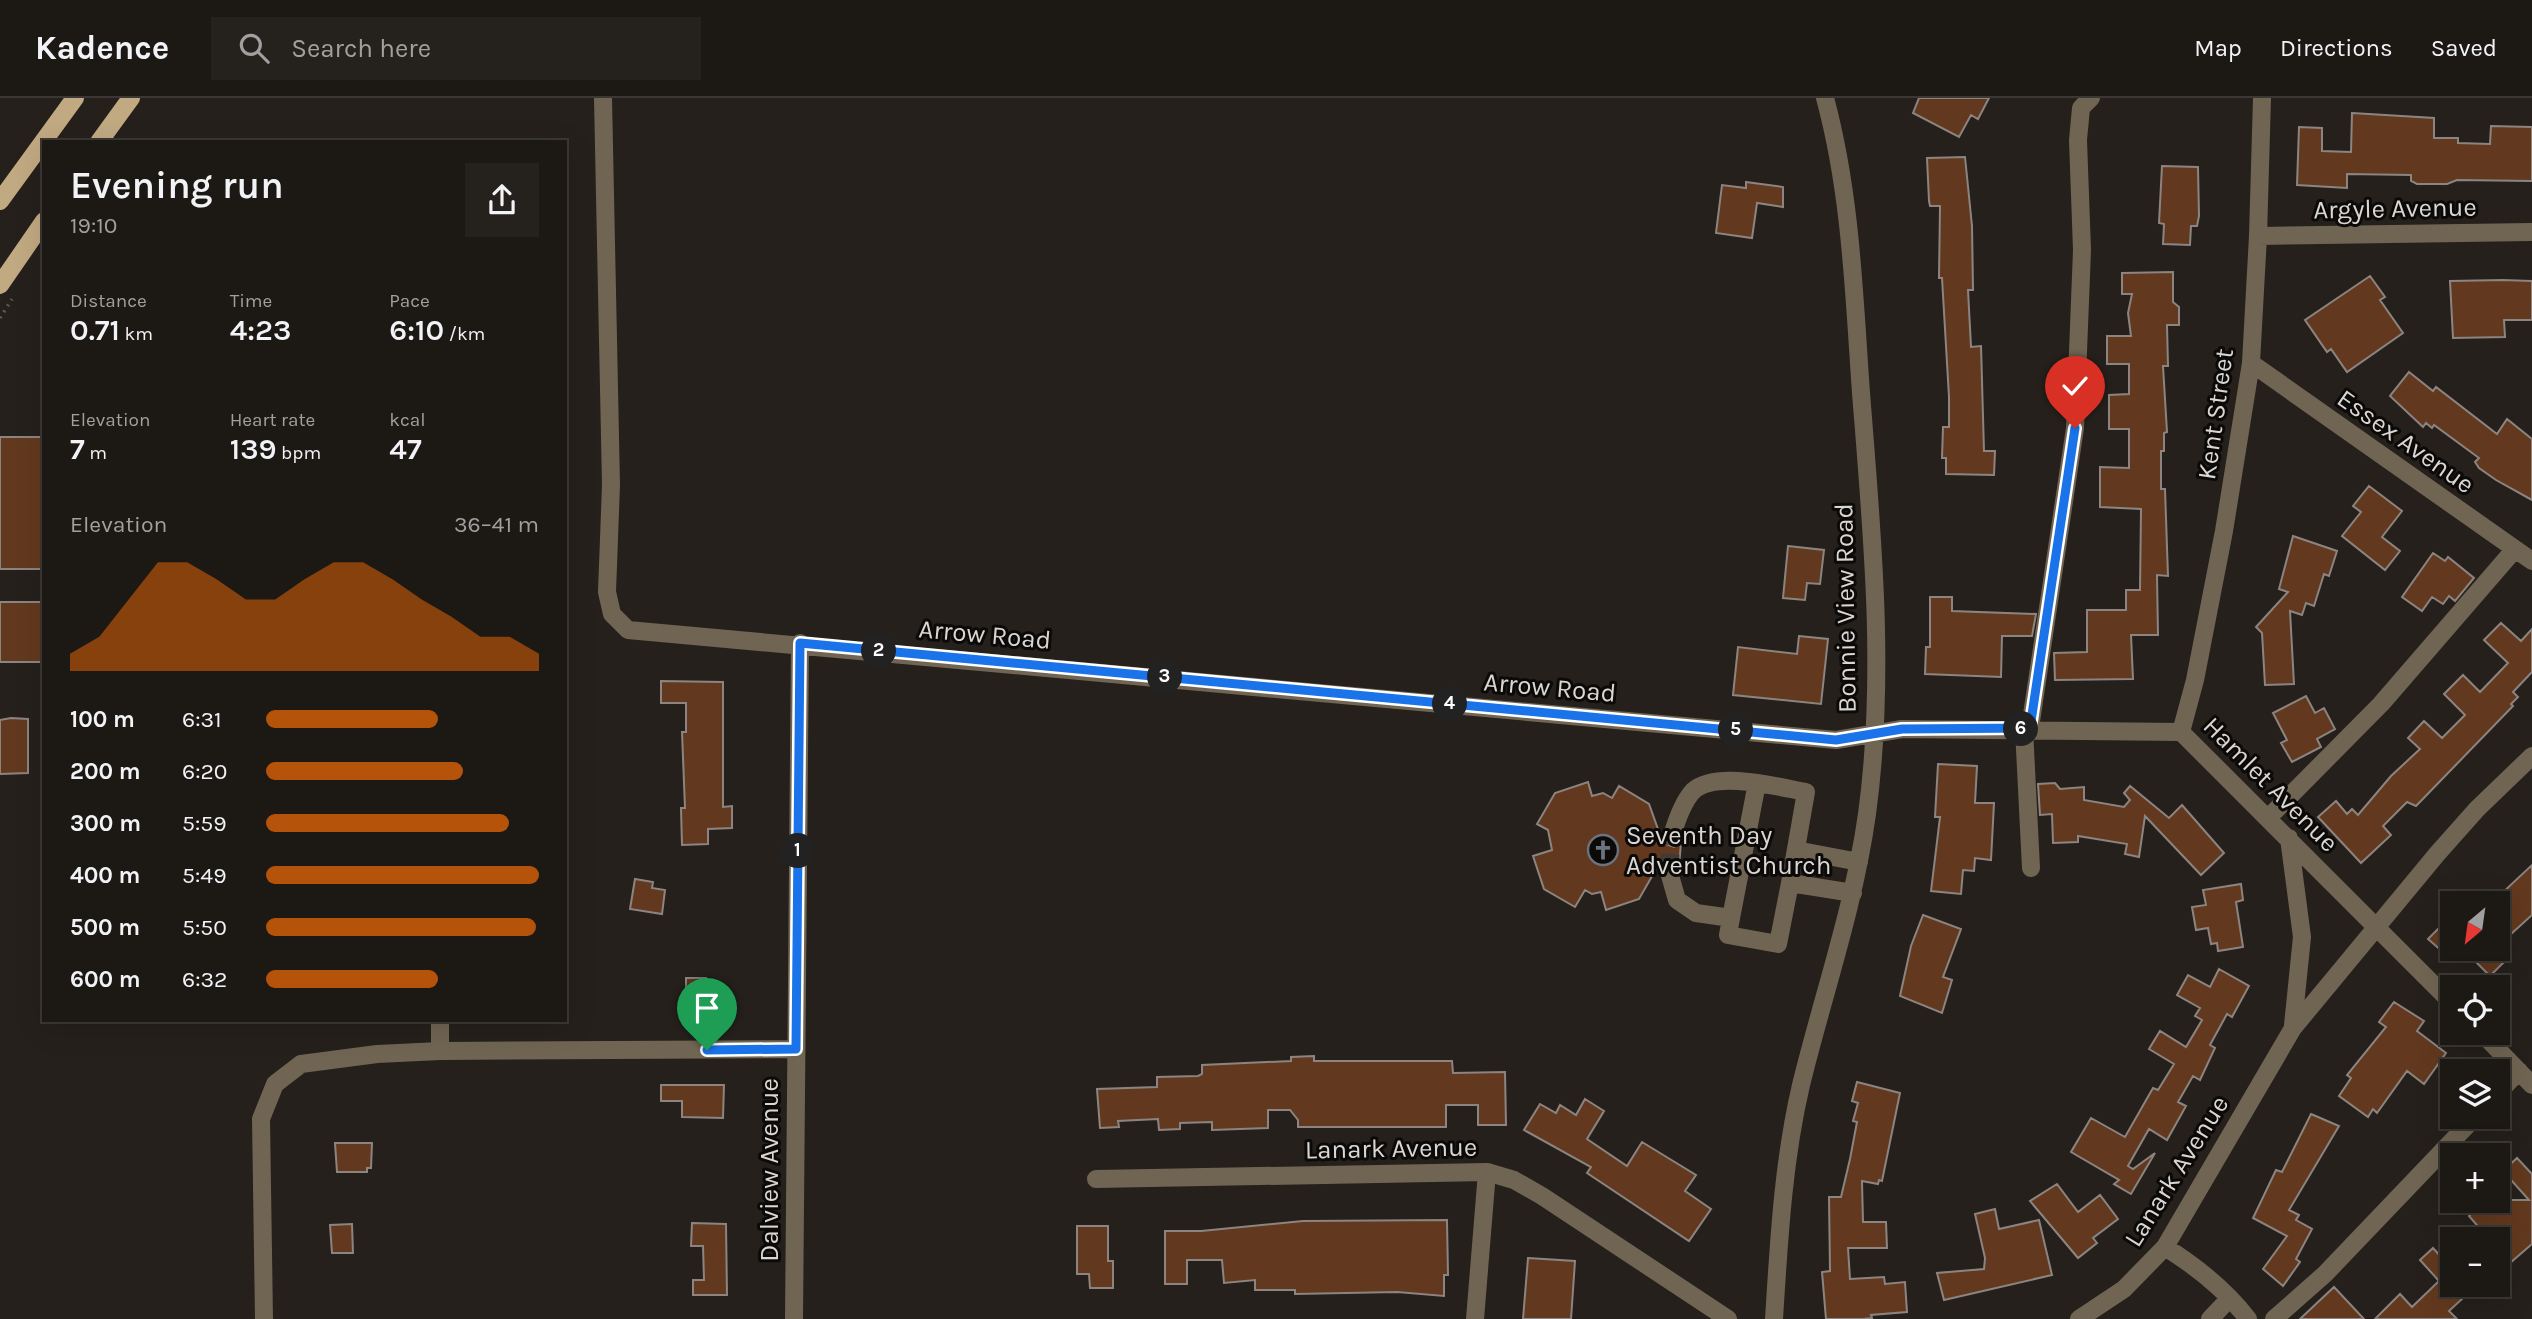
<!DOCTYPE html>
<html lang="en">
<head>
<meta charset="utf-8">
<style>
  :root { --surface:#1c1814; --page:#25211d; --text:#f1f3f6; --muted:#a0a0a0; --line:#3a3734; --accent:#b45309 }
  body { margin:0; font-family:Karla,sans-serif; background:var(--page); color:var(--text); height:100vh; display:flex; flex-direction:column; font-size:26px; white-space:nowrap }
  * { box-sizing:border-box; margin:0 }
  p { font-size:23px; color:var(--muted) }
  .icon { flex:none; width:38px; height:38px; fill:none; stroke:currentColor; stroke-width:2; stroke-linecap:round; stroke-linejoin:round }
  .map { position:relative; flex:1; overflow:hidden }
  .details { position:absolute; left:42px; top:42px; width:525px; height:882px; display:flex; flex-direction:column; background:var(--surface); border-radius:0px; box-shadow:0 7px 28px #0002,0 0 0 2px var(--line) }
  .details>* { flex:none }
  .needle { width:46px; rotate:209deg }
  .controls { position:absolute; left:2440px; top:793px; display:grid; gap:14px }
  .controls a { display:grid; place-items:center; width:70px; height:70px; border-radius:0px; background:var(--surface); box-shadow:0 7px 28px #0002,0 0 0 2px var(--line); font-size:35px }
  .pin { position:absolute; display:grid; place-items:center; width:60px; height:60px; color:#fff; margin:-72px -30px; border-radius:50% 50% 50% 0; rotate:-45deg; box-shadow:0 0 7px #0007 }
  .pin .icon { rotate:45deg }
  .km { position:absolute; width:35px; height:35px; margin:-18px; border-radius:50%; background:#222; color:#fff; font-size:19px; line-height:35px; text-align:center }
  .round { display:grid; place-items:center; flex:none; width:74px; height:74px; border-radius:0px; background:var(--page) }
  .head { display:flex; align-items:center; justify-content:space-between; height:119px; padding:0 28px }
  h1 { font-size:38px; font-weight:600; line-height:52px }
  .metrics { display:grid; grid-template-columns:repeat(3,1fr); gap:10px; height:119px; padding:7px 28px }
  .metrics div { display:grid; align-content:center }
  .metrics b { font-size:30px; font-weight:600 }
  .metrics small { font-size:19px; font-weight:400 }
  .metrics p { font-size:19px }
  .chart { height:196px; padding:14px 28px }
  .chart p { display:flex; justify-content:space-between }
  .chart svg { width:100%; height:126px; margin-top:7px; fill:var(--accent); opacity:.7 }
  ul { padding:0 28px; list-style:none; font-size:23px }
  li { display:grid; grid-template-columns:112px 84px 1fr; align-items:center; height:52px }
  li i { height:18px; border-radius:9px; background:var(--accent) }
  header { display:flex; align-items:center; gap:42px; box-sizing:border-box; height:98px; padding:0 35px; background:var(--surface); border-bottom:2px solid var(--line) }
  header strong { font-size:33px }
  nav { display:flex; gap:38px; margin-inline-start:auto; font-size:24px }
  .search { width:490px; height:63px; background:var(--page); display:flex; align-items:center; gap:18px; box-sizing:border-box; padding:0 24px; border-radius:0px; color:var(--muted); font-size:26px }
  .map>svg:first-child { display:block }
  .building { fill:#62391e; stroke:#8c8480; stroke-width:2 }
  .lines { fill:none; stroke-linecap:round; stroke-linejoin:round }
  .minor-tunnel { stroke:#403b37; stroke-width:18; stroke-dasharray:18 9; stroke-linecap:butt }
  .path { stroke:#5c5753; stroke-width:3.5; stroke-dasharray:2 5; stroke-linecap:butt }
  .minor { stroke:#706552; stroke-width:18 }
  .major { stroke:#c1a982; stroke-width:18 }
  .route-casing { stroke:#fff; stroke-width:14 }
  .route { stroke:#1a73e8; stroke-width:9 }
  .labels { text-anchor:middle; stroke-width:6; stroke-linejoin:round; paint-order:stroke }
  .street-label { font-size:26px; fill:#dad6d3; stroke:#0c0a08 }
  .poi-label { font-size:26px; fill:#dad6d3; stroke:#0c0a08; text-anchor:start }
</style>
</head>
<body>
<header>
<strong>Kadence</strong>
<div class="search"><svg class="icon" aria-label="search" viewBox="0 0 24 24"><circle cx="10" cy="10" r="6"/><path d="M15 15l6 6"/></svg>Search here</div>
<nav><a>Map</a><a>Directions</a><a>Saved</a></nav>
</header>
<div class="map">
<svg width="2532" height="1221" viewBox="0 0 2532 1221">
  <rect width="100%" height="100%" fill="#25201b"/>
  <!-- building -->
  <path class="building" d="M1919,0H1989L1978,21L1971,17L1959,39L1913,15Z
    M2352,15L2434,20V40H2458V45L2490,46L2491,28L2532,29V83L2457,82L2447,86H2417L2411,83V77L2347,76V90L2297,87L2299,29L2322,30V53L2351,54Z
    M1965,59L1972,128L1973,192H1968L1971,249L1981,248L1984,353H1995L1994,377L1946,376V360H1942L1943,329H1949V299L1942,180H1939L1940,108H1930L1929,103L1927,60Z
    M2162,68L2198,69L2199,118L2197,128H2191L2190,147L2163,146L2164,126L2159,125Z
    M1746,84L1783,89V109L1757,105L1752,140L1716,135L1722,87L1746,90Z
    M2173,174V204L2179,209V227H2167L2168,268H2163L2167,334L2164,335V353H2161V391H2165L2168,478L2157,477L2158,537H2131L2133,581L2055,582L2054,555L2087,554V512H2126V492H2140L2141,411L2100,409V369L2129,370V331H2109V297L2129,296V266H2107V238H2131L2128,215L2132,196H2122V175Z
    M2370,178L2385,199L2380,202L2403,235L2347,274L2331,251L2327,254L2305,222Z
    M2503,182L2532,183V222H2504L2505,239L2453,240L2450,183Z
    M2409,274L2433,293L2436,289L2497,336L2507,321L2532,341V402L2496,382L2479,370L2475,364L2479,360L2434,327L2432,330L2426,325L2423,329L2390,298Z
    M0,339H44V471H0Z
    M2369,388L2402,413L2382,439L2400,453L2385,472L2342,438L2361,414L2353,408Z
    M2293,438L2337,453L2329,478L2324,476L2314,508L2306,505L2302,517L2290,513L2294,586L2265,587L2262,535L2256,529L2288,494L2279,491Z
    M1788,448L1824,452L1820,486L1807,485L1805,502L1783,500Z
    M2433,455L2445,463L2448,459L2474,480L2455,503L2449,498L2443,506L2432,499L2422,513L2402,499Z
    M1930,499H1952V513L2036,516L2032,538H2002L2001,579L1925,576L1926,549H1930Z
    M0,504H44V564H0Z
    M2501,525L2521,543L2532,531V574L2513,594L2518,599L2511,606L2513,608L2416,708L2407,704L2383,728L2391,737L2361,765L2318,719L2336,703L2347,716L2352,711L2358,717L2391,678L2420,651L2408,640L2424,623L2442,640L2465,617L2444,596L2463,577L2480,594L2508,565L2484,542Z
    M1799,538L1828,541L1821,606L1733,597L1738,549L1797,556Z
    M661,583L723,584V709L732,708V730L708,731V746L682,747L681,710H685L682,634H686V605H661Z
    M2306,598L2315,615L2324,610L2335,631L2317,641L2321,649L2292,664L2281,645L2287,642L2273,615Z
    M11,620L28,621V675L0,676V622Z
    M1938,666L1977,668L1975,705H1994L1991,762L1975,760L1974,773L1963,772L1961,796L1931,793L1940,719H1935Z
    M1588,684L1592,698L1603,695L1612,700L1619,688L1649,706L1663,745L1674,749L1681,744L1679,769L1672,763H1665L1655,773L1639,801L1606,812L1601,794L1592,796L1585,792L1575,809L1544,791L1533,758L1552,752L1548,732L1537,726L1555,695Z
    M2055,685L2060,691L2084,689V702L2124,709L2130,702L2124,695L2130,688L2169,720L2182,707L2224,755L2201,777L2145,718L2139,759L2125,756L2127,746L2078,738V744L2053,745L2052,716L2040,717L2038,686Z
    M2532,767V817L2511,836L2497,821V807L2504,800L2501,796Z
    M635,781L653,784L652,790L665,792L662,816L630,811Z
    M2241,786L2243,802L2236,804L2243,849L2218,853L2217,845L2211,846L2208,830L2196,832L2192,809L2206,807L2203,792Z
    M1923,817L1961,831L1943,879L1952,882L1942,915L1900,898L1911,848Z
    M2452,817V862L2428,841Z
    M2462,850H2493L2505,863L2490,878Z
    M2219,871L2249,888L2232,919L2227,916L2210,947L2215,950L2200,982L2193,978L2178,1004L2186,1008L2167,1042L2149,1031L2128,1068L2133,1071L2155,1055L2131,1096L2114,1086L2119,1082L2071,1054L2091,1020L2125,1039L2153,990L2158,992L2174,966L2149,951L2160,933L2186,949L2202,922L2195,918L2200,910L2177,897L2188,877L2210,889Z
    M686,880H706V887H716V909H711V917H686Z
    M2394,904L2424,923L2417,933L2446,955L2424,986L2407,973L2377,1015L2373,1011L2368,1019L2339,998L2351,980L2347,977L2386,929L2379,924Z
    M1314,958V963H1452L1453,975L1505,974L1506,1027H1478V1007H1446V1029H1298V1022L1290,1012H1268V1030L1212,1032V1024L1180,1025V1031L1159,1032L1158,1021L1118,1023L1119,1029L1100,1030L1097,991L1157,989V979L1198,978L1202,976V967L1291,963V959Z
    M1857,984L1900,995L1882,1083L1879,1082L1878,1086L1862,1083L1863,1124H1886L1887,1150H1848L1850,1181L1884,1179L1885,1186L1905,1184L1907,1214L1871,1217L1872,1220L1863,1221H1826L1822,1174L1830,1173L1829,1099H1841L1850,1061L1857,1024L1853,1023L1858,1005L1852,1003Z
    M661,987H724L723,1020L682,1019V1003H661Z
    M1585,1001L1604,1013L1587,1041L1627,1068L1642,1044L1696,1077L1685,1093L1711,1111L1689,1143L1587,1075L1591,1069L1524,1032L1540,1006L1556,1015L1560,1007L1576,1017Z
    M2311,1016L2339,1028L2289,1112L2299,1117L2296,1122L2312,1131L2296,1161L2300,1164L2283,1188L2263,1171L2287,1138L2253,1120L2276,1072L2282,1074Z
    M335,1045H372L371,1070H367V1074H337Z
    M2517,1060L2532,1076V1146L2510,1165L2497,1150V1141H2489L2469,1118L2486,1102H2529L2503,1073Z
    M2057,1086L2078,1114L2100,1097L2118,1121L2093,1140L2097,1145L2078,1160L2030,1103Z
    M1995,1111L1999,1131L2039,1122L2052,1177L1944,1202L1937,1175L1984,1171L1985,1160L1975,1116Z
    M1447,1122L1448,1177H1444V1198L1397,1194L1295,1196V1192H1255V1182L1224,1185L1222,1162H1187V1186H1165V1133H1201L1303,1123Z
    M692,1125L726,1126L727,1197H693V1182H704L703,1148H691Z
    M352,1126L353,1155H332L330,1127Z
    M1077,1128H1108V1163H1113V1190H1090L1089,1176H1077Z
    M2433,1150L2452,1171V1186H2478L2449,1213L2457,1221H2375L2400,1196L2412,1209L2439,1183L2420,1162Z
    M1528,1160L1575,1163L1571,1221H1523Z
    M2334,1189L2364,1221H2300Z"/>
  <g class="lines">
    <!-- minor-tunnel -->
    <path class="minor-tunnel" d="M1669,774L1672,738"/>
    <!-- path -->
    <path class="path" d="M0,220L12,201"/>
    <!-- minor -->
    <path class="minor" d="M603,0L611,387L607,494L612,516L628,532L1836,642L1902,631L2181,634L2452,905
      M2258,138L2532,134
      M2251,265L2532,463
      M2030,630L2075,330L2082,152L2078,42L2081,10L2091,0
      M2024,631L2031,770
      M2181,634L2195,582L2224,433L2251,265L2258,138L2262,0
      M2269,719L2381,606L2515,451
      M1672,738C1676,724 1683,704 1693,693C1716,672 1778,689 1806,694L1790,785
      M2289,740L2302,839L2293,927
      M1796,752L1859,764
      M1669,774L1677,802L1696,815L1731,820L1728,837L1778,846L1790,785L1853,795
      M1731,820L1757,685
      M440,922V953
      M2481,934L2532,987
      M2497,996L2519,973
      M1096,1081L1487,1074L1514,1082L1542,1098L1728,1221
      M2165,1149C2197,1169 2225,1191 2248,1221
      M264,1221L261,1021L275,986L301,966L377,956L440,953L796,951
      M794,1221L800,545
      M1475,1221L1487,1074
      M1774,1221C1779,1142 1783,1064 1801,987C1823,897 1854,809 1867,716C1886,577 1872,434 1861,295C1854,196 1851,96 1825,0
      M2079,1221L2124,1191L2165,1149L2293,930L2437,756L2477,711L2532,658
      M2210,1221L2230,1200
      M2274,1221L2325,1176L2476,1018"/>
    <!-- major -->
    <path class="major" d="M99,44L131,0
      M0,103L75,0
      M0,187L44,123"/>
  </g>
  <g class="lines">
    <!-- route casing -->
    <g class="route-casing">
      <path id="route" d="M707,952L796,951L800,545L1836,642L1902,631L2030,630L2075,330"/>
    </g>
    <!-- route -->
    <use href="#route" class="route"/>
  </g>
  <!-- icons -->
  <defs>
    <g id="church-ring" transform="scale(1.575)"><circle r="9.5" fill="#0c0a08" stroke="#6b7280" stroke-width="1.5"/><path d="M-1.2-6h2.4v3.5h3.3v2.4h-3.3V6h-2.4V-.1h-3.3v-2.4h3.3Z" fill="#6b7280"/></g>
  </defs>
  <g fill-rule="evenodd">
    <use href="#church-ring" x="1603" y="752"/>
  </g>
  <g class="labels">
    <!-- street labels -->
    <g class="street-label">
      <text transform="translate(2395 110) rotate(-1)" y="9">Argyle Avenue</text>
      <text transform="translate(2215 316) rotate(-82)" y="9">Kent Street</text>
      <text transform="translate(2406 343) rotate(35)" y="9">Essex Avenue</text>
      <text transform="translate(1845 510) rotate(-91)" y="9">Bonnie View Road</text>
      <text transform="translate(985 536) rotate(5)" y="9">Arrow Road</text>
      <text transform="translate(1550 589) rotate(5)" y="9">Arrow Road</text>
      <text transform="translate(2271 686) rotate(45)" y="9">Hamlet Avenue</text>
      <text transform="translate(1391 1050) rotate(-1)" y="9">Lanark Avenue</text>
      <text transform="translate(769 1072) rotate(-90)" y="9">Dalview Avenue</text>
      <text transform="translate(2176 1073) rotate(-58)" y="9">Lanark Avenue</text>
    </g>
    <!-- poi labels -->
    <g class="poi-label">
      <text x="1626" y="746">Seventh Day<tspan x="1626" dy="30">Adventist Church</tspan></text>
    </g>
  </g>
</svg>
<div class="controls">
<a><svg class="needle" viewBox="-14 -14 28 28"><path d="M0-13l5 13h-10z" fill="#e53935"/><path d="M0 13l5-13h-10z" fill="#a0a0a0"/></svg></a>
<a><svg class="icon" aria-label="locate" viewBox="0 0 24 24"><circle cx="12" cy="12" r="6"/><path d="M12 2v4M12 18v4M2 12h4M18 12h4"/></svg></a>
<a><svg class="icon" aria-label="layers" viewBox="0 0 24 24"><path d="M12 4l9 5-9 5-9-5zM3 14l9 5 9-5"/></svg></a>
<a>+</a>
<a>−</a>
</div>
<div class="pin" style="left:707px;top:952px;background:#1e9e55"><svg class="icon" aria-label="arrive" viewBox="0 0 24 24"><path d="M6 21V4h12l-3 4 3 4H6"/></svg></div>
<div class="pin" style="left:2075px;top:330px;background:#d93025"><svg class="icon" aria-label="check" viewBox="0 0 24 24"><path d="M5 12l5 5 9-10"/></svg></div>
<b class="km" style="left:798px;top:753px">1</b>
<b class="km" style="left:879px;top:553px">2</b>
<b class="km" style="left:1165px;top:579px">3</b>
<b class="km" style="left:1450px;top:606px">4</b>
<b class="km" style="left:1736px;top:632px">5</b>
<b class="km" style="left:2021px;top:631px">6</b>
<section class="details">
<div class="head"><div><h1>Evening run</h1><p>19:10</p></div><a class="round"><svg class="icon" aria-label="share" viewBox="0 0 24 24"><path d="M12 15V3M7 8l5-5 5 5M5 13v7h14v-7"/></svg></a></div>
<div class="metrics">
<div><p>Distance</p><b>0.71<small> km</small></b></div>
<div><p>Time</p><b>4:23</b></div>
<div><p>Pace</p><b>6:10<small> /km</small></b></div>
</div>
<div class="metrics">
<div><p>Elevation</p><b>7<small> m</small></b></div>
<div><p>Heart rate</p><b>139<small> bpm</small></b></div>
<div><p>kcal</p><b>47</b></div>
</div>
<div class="chart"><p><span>Elevation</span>36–41 m</p>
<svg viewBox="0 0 160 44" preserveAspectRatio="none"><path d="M0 44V38L10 32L20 19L30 6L40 6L50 12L60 19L70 19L80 12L90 6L100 6L110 12L120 19L130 25L140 32L150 32L160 38V44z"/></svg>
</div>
<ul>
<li><b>100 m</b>6:31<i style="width:63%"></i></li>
<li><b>200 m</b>6:20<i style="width:72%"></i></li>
<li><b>300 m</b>5:59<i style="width:89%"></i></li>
<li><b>400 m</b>5:49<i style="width:100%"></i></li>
<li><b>500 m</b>5:50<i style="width:99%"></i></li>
<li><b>600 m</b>6:32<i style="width:63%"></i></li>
</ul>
</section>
</div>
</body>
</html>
